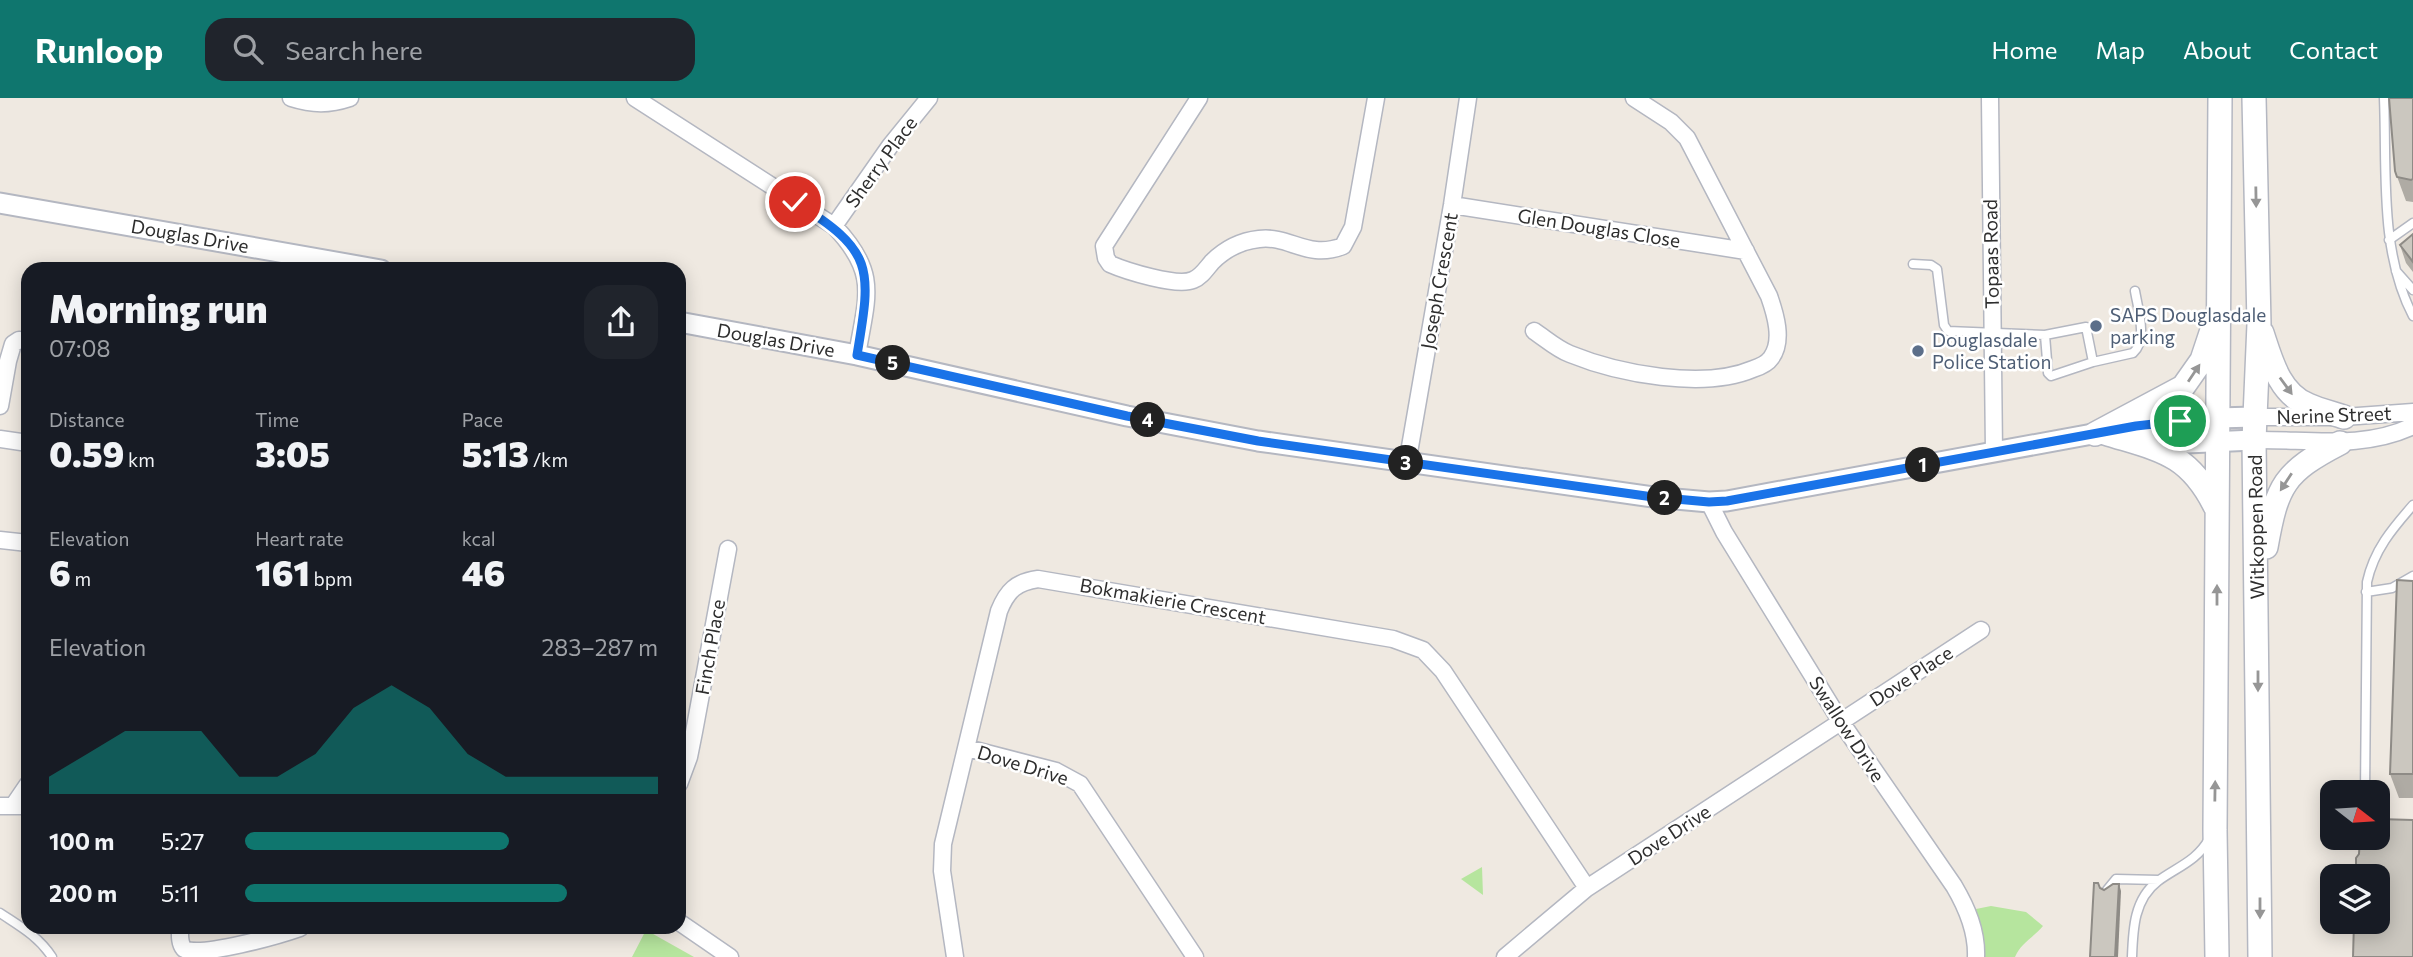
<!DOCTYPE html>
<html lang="en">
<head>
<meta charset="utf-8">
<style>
  :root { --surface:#171b24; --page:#20242c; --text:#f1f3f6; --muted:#9ea1a6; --accent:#0f766e }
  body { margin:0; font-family:Commissioner,sans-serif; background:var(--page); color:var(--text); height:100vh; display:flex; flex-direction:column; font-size:26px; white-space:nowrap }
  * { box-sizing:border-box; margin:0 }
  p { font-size:23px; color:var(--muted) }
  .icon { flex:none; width:38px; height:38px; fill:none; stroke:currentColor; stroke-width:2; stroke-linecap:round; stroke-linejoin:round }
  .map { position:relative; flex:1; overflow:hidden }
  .drawer { position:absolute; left:21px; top:164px; width:665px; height:672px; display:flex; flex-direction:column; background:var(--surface); border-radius:21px; box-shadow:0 4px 18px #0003 }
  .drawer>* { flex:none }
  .needle { width:46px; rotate:107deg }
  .controls { position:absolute; left:2320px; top:682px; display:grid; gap:14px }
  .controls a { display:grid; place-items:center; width:70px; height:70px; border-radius:14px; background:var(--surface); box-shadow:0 4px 18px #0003; font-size:35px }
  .pin { position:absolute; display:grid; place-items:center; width:60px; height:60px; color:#fff; margin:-30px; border:4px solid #fff; border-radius:50%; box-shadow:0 2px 7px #0007 }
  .km { position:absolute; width:35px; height:35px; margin:-18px; border-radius:50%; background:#222; color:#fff; font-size:19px; line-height:35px; text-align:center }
  .round { display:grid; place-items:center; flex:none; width:74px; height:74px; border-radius:21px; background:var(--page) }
  .head { display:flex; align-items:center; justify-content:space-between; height:119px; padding:0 28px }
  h1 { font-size:38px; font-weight:800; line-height:52px }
  .figures { display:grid; grid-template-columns:repeat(3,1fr); gap:10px; height:119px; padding:7px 28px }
  .figures div { display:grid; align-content:center }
  .figures b { font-size:35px; font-weight:800 }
  .figures small { font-size:19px; font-weight:400 }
  .figures p { font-size:19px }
  .chart { height:196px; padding:14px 28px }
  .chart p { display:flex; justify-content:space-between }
  .chart svg { width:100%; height:126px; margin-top:7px; fill:var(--accent); opacity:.7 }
  ul { padding:0 28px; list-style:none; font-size:23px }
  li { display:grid; grid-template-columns:112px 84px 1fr; align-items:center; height:52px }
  li i { height:18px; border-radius:9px; background:var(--accent) }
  header { display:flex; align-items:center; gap:42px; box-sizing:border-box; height:98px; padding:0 35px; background:var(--accent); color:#fff }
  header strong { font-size:33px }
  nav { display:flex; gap:38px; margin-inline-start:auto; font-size:24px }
  .search { width:490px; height:63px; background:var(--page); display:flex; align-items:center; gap:18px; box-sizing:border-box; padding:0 24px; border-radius:21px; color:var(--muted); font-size:26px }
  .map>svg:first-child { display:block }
  .green { fill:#b6e59e }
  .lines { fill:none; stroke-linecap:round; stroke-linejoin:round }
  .service-casing { stroke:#b4b7c1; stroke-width:11 }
  .minor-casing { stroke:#b4b7c1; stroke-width:19 }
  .tertiary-casing { stroke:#b4b7c1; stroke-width:23 }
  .secondary-casing { stroke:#b4b7c1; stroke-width:26 }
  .service { stroke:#fff; stroke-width:8 }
  .minor { stroke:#fff; stroke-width:16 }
  .tertiary { stroke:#fff; stroke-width:19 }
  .secondary { stroke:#fff; stroke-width:23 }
  .wall { fill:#afaba4 }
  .shaded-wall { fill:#8e8b86 }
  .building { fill:#cbc7bf; stroke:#8e8b86; stroke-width:2 }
  .oneway { fill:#969696 }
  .route-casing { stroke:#fff; stroke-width:14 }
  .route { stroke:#1a73e8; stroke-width:9 }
  .service-dot { fill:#5c6f8a; stroke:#fff; stroke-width:2.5 }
  .labels { text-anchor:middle; stroke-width:5; stroke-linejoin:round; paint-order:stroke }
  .street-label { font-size:19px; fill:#2e2e2e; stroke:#fff }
  .service-label { font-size:19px; fill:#4e5e75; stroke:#fff; text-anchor:start }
</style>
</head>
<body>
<header>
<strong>Runloop</strong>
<div class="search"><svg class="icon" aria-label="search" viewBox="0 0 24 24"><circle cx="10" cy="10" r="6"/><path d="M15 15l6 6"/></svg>Search here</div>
<nav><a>Home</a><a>Map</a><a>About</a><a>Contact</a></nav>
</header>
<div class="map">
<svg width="2413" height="859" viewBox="0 0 2413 859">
  <rect width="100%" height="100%" fill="#efe9e1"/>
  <!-- green -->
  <path class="green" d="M1482,769L1483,797L1461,781Z
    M1991,808L2026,814L2043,828C2033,840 2021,845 2015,859H1983L1976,811Z
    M646,832L694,859H632Z"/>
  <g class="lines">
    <!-- service casing -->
    <g class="service-casing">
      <path id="service" d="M2384,0C2387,72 2379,153 2413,218
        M2389,142L2413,125
        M1913,166L1931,167L1937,171L1944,227L1948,233L2045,237L2048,275L2051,278L2093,264L2133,255C2148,242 2138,211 2135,193
        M2396,173L2413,192
        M2045,237L2086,229L2093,264
        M2366,494L2392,490L2413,478
        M2365,695L2367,484C2374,452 2392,431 2413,407
        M2107,792L2116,781L2159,782
        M0,815C21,829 38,838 52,859
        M2132,859C2133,831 2134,801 2158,783C2177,769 2197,763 2209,741"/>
    </g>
    <!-- minor casing -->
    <g class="minor-casing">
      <path id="minor" d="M291,0C313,7 329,7 350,0
        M635,0L834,128C879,175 867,198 857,257
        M1199,0L1104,148L1106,160L1110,166C1126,173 1177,189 1193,182C1201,179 1206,171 1212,164C1225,151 1241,143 1259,141C1290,137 1307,162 1343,148L1353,129L1376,0
        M1990,0L1994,354
        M1452,107L1746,153
        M834,128L890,48L929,0
        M1534,233C1546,241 1557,251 1570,256C1619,276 1704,292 1753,271C1759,269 1767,266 1771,260C1784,243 1775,215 1769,198L1687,40L1671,24L1634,0
        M0,308L8,263L13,246L19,242L28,243
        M2254,319H2344L2413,314
        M0,341L28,345
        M2254,342C2308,341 2363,352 2413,328
        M1407,366L1452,107L1468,0
        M1709,404L1724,434L1841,624L1954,788C1967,810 1977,833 1976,859
        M0,442L28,445
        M967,650L1056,673L1080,686L1195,859
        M679,686L689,659L694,634L728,451
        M0,708H28
        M13,708L28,686
        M679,824L730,859
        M180,830C180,836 179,845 184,851C203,859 277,838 300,830
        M955,859L942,773L943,746L999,513C1007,493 1016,484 1038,481L1393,541L1423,552L1443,573L1587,790
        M1505,859L1587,790L1981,532"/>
    </g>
    <!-- tertiary casing -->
    <g class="tertiary-casing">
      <path id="tertiary" d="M0,105L381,172
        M679,224L857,257L1127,318L1258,343L1653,399L1709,404L1727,403L2136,328L2217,320L2254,319
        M2144,341L2187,345L2254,342"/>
    </g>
    <!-- secondary casing -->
    <g class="secondary-casing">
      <path id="secondary" d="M2254,0L2259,226L2254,342L2260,859
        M2262,235C2271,262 2279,295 2308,307C2319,312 2332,315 2344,319
        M2105,335C2159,352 2188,354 2215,408
        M2095,336L2183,289L2202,262L2211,235
        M2266,449C2277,387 2284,374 2340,345
        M2217,859L2215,732L2220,0"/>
    </g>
    <!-- service -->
    <use href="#service" class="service"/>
    <!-- minor -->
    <use href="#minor" class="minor"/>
    <!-- tertiary -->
    <use href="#tertiary" class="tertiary"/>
    <!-- secondary -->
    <use href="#secondary" class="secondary"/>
  </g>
  <!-- wall -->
  <path class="wall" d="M2413,0V104L2406,103L2395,73Z
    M2413,136V174L2406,165L2400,147Z
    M2413,483V700H2399L2390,676Z"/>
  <!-- shaded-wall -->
  <path class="shaded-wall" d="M2119,786L2121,793L2118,859H2115Z"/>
  <!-- building -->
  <path class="building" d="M2389,0H2413V81L2411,82L2397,79L2395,73Z
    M2413,136V164L2400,147Z
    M2397,482L2413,483V676H2390Z
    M2378,721L2413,722V859H2353L2354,824H2378V779H2356V760L2359,756L2360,740H2378Z
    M2094,785H2098L2100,790L2104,792L2113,786H2119L2115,859H2090Z"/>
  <!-- one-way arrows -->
  <defs><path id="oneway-solid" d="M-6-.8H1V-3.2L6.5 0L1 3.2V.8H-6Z" transform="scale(1.75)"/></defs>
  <g class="oneway">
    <use href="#oneway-solid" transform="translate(2256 99) rotate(89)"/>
    <use href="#oneway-solid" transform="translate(2194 275) rotate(-56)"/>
    <use href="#oneway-solid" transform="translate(2286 288) rotate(54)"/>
    <use href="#oneway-solid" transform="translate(2286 384) rotate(123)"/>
    <use href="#oneway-solid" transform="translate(2217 497) rotate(-90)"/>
    <use href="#oneway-solid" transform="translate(2258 583) rotate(90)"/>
    <use href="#oneway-solid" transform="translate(2215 693) rotate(-89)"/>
    <use href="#oneway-solid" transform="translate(2260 810) rotate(90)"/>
  </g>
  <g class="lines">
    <!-- route casing -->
    <g class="route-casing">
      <path id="route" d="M795,104C874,153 872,169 857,257L1127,318L1258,343L1653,399L1709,404L1727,403L2136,328L2180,323"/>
    </g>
    <!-- route -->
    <use href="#route" class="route"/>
  </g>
  <!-- markers -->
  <g class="service-dot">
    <circle cx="2096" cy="228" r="7"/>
    <circle cx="1918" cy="253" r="7"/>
  </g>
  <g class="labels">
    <!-- street labels -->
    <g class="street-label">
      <text transform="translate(881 64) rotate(-54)" y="7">Sherry Place</text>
      <text transform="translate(1599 130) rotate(9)" y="7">Glen Douglas Close</text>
      <text transform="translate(190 138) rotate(10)" y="7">Douglas Drive</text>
      <text transform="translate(1991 156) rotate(-91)" y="7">Topaas Road</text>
      <text transform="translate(1439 183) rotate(-80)" y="7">Joseph Crescent</text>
      <text transform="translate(776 242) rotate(10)" y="7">Douglas Drive</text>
      <text transform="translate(2334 317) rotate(-2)" y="7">Nerine Street</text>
      <text transform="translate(2256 429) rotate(-91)" y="7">Witkoppen Road</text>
      <text transform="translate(1173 503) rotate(10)" y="7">Bokmakierie Crescent</text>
      <text transform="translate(710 549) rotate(-80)" y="7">Finch Place</text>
      <text transform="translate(1911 578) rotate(-33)" y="7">Dove Place</text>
      <text transform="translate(1847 631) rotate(57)" y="7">Swallow Drive</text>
      <text transform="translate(1023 667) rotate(17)" y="7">Dove Drive</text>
      <text transform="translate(1669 737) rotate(-33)" y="7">Dove Drive</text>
    </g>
    <!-- service labels -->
    <g class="service-label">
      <text x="2110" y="224">SAPS Douglasdale<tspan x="2110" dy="22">parking</tspan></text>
      <text x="1932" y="249">Douglasdale<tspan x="1932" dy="22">Police Station</tspan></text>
    </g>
  </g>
</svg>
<div class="controls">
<a><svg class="needle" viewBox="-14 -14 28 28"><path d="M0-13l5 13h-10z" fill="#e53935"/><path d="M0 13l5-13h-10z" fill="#9ea1a6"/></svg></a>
<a><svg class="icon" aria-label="layers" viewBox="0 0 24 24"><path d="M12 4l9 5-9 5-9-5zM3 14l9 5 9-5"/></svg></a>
</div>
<div class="pin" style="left:2180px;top:323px;background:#1e9e55"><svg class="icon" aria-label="arrive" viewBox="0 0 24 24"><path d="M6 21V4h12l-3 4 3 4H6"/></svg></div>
<div class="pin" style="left:795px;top:104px;background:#d93025"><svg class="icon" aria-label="check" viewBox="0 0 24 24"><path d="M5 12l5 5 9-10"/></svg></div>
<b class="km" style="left:1923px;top:367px">1</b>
<b class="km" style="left:1665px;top:400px">2</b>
<b class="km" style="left:1406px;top:365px">3</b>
<b class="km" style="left:1148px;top:322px">4</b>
<b class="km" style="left:893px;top:265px">5</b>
<section class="drawer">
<div class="head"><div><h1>Morning run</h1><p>07:08</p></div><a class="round"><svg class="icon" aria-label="share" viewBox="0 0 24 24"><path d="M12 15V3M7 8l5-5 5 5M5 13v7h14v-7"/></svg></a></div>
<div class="figures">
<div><p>Distance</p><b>0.59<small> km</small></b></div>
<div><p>Time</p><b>3:05</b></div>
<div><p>Pace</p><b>5:13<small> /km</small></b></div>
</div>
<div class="figures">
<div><p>Elevation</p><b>6<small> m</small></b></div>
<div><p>Heart rate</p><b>161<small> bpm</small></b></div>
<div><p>kcal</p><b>46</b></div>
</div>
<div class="chart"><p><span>Elevation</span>283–287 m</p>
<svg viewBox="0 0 160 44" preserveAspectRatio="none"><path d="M0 44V38L10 30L20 22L30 22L40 22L50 38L60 38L70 30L80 14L90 6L100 14L110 30L120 38L130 38L140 38L150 38L160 38V44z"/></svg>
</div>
<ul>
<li><b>100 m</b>5:27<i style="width:64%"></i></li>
<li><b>200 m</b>5:11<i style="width:78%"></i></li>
</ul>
</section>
</div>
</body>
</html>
